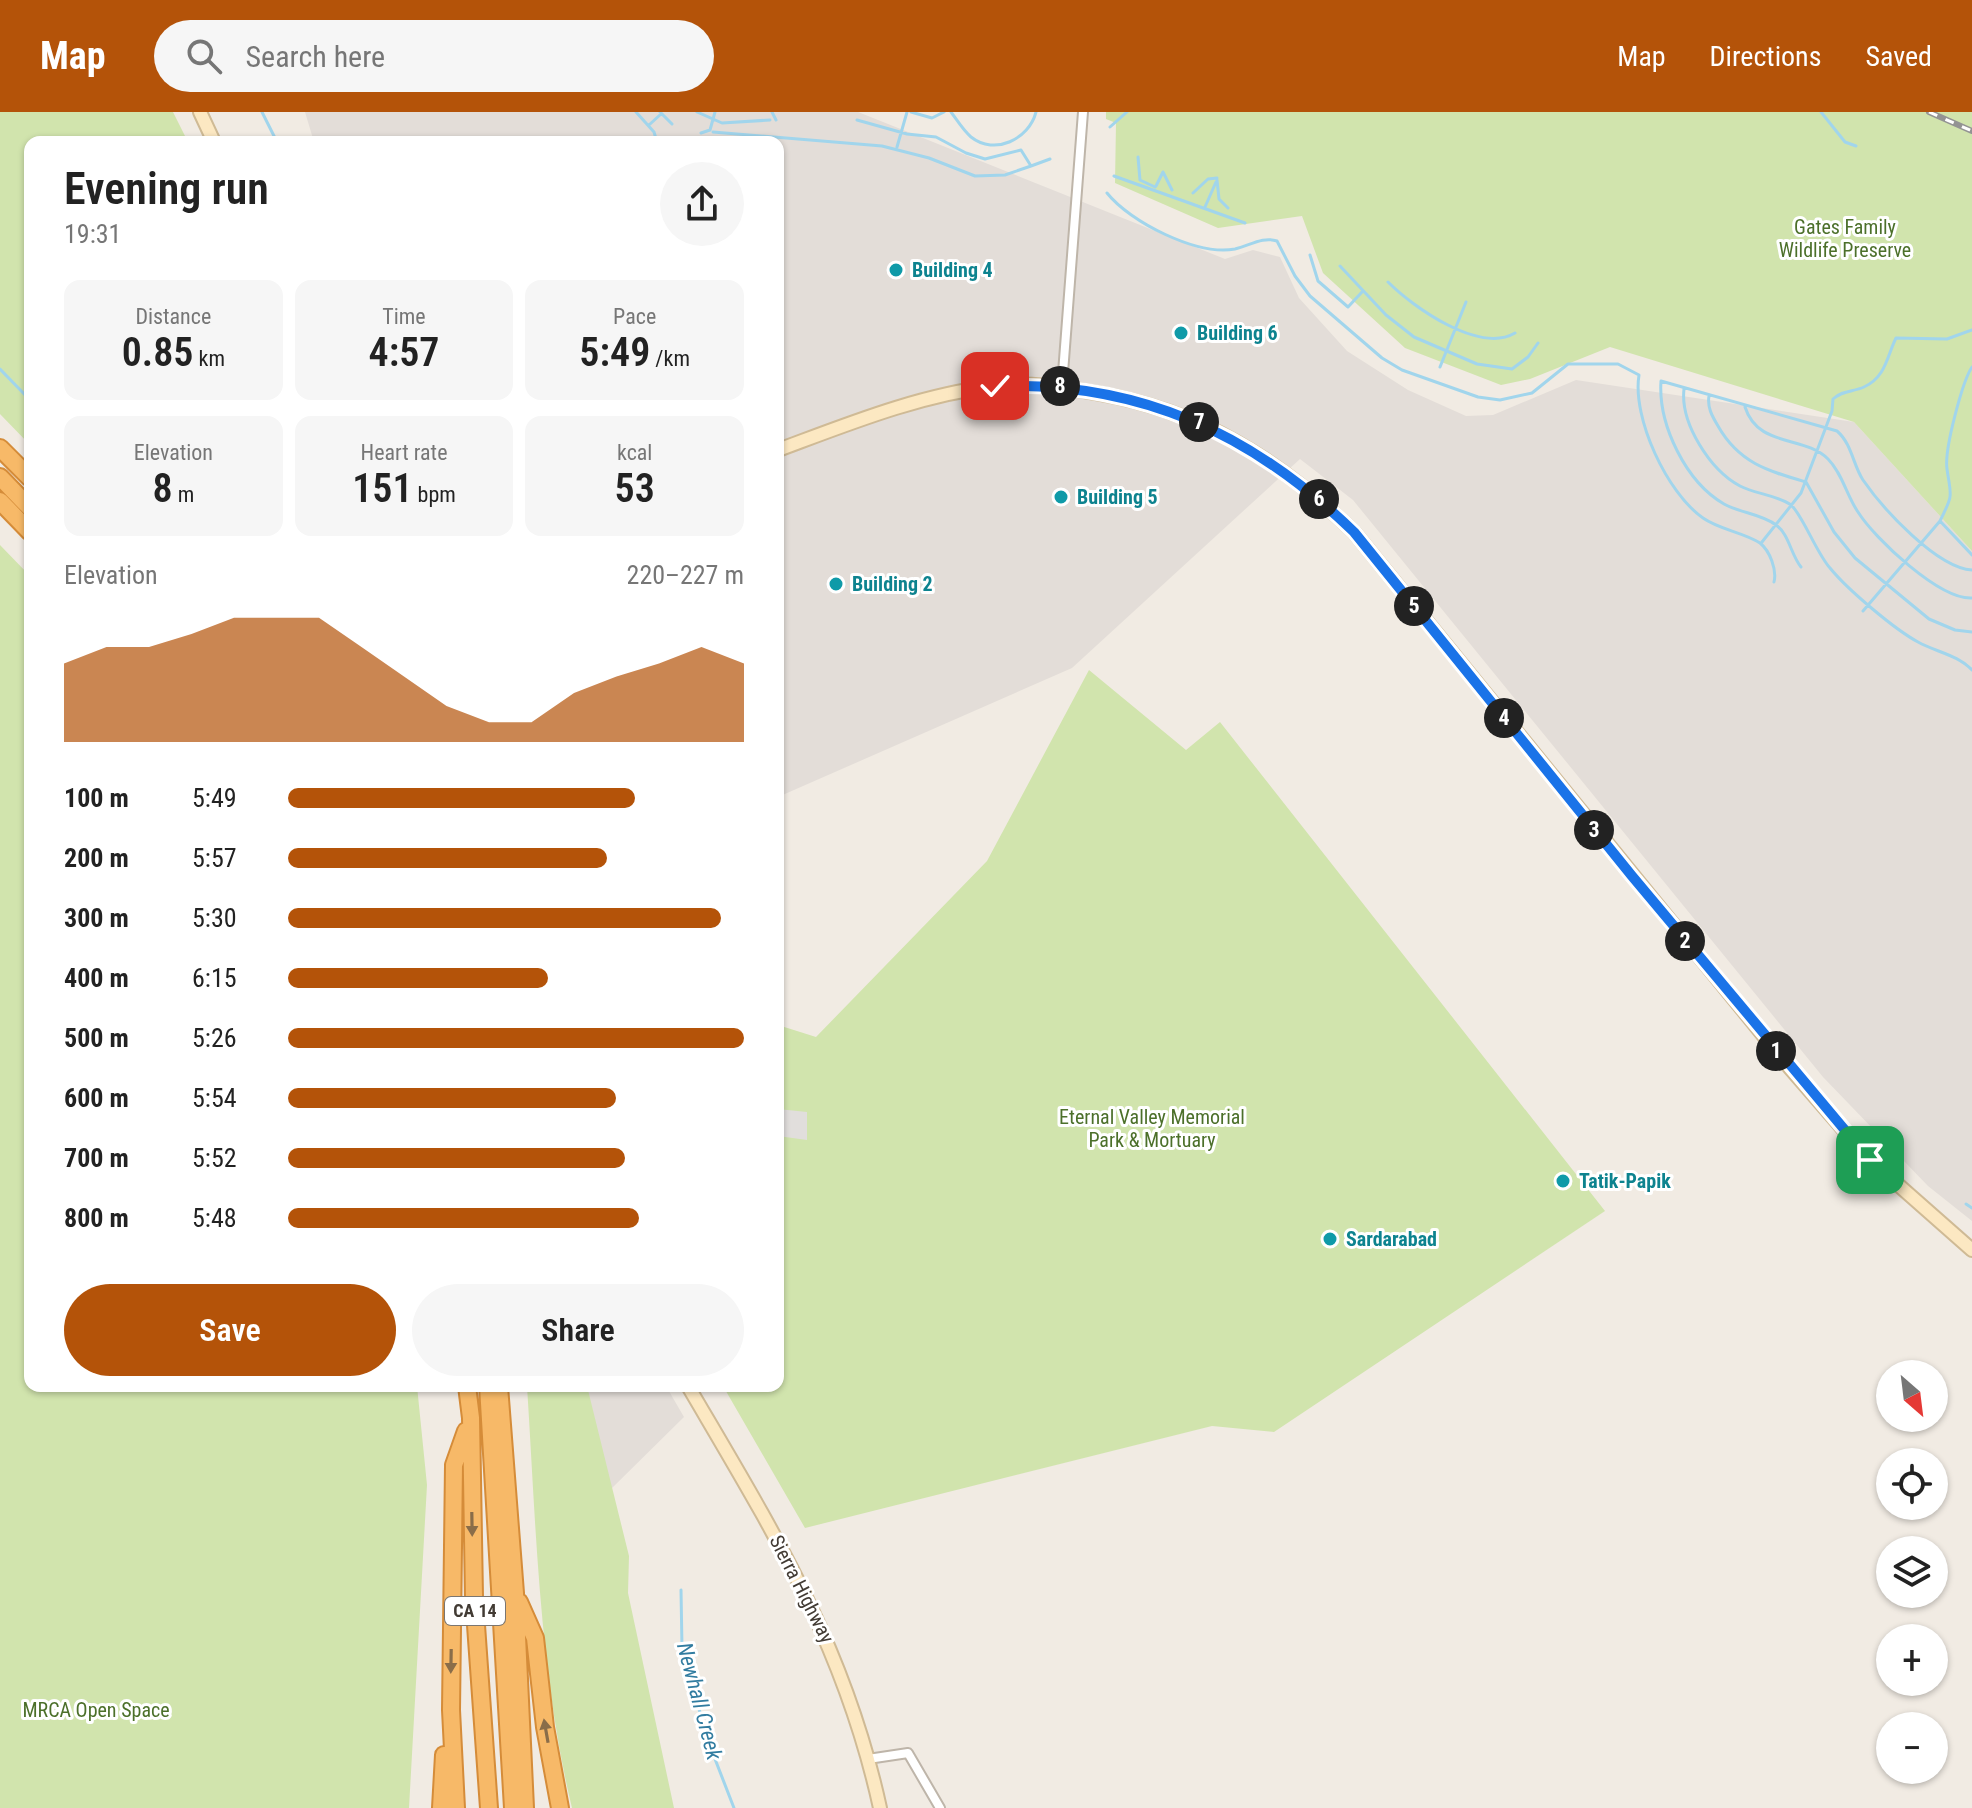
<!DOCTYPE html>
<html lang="en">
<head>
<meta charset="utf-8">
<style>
  :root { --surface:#fff; --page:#f6f6f6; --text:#222; --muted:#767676; --accent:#b45309 }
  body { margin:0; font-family:"Roboto Condensed",sans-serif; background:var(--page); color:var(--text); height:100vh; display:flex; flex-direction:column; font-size:30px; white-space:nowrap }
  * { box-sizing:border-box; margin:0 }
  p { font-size:26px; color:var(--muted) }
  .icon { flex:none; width:44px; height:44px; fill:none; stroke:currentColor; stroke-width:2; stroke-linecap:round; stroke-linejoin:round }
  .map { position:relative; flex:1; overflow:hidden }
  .details { position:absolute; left:24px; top:24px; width:760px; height:1256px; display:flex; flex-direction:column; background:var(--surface); border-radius:16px; box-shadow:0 2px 6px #0004 }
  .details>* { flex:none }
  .needle { width:52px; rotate:152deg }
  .controls { position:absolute; left:1876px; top:1248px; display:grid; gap:16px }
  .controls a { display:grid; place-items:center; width:72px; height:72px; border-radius:50%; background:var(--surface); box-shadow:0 2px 6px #0004; font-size:40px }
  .pin { position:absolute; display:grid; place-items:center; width:68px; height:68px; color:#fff; margin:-34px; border-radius:16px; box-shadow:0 4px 12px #0006 }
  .km { position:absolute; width:40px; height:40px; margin:-20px; border-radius:50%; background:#222; color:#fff; font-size:22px; line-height:40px; text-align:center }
  .round { display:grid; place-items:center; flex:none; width:84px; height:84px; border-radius:42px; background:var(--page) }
  .summary { display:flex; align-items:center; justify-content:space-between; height:136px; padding:0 40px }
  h1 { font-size:44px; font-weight:600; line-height:60px }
  .metrics { display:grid; grid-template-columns:repeat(3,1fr); gap:12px; height:136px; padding:8px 40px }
  .metrics div { display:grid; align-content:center; border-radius:16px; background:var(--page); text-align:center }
  .metrics b { font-size:40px; font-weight:600 }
  .metrics small { font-size:22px; font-weight:400 }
  .metrics p { font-size:22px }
  .chart { height:224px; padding:16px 40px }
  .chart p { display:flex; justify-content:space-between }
  .chart svg { width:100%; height:144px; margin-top:8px; fill:var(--accent); opacity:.7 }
  .action { display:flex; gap:16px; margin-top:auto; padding:16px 40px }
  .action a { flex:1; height:92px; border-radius:48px; background:var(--accent); color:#fff; font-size:32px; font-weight:600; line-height:92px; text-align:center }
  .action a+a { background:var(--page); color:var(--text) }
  ul { padding:0 40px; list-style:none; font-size:26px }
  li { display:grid; grid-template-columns:128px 96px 1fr; align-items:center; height:60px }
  li i { height:20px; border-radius:10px; background:var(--accent) }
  header { display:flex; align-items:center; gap:48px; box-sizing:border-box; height:112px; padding:0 40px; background:var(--accent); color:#fff }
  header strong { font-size:38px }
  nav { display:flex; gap:44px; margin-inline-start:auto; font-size:28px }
  .search { width:560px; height:72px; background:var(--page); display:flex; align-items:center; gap:20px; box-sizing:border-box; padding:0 28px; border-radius:44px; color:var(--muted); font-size:30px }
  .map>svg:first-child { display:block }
  .industrial { fill:#e3ddd8 }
  .green { fill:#d1e4ad }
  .parking { fill:#e1dedc }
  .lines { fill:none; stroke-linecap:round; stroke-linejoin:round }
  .stream { stroke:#a1d5ec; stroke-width:3 }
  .street-casing { stroke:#beb5a9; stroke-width:12 }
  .secondary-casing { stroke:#cfba95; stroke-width:16 }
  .highway-casing { stroke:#d58c39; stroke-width:20 }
  .street { stroke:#fff; stroke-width:8 }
  .secondary { stroke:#fce8c2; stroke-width:12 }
  .highway { stroke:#f7b968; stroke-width:16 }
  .rail-casing { stroke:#939393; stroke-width:6 }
  .rail { stroke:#fff; stroke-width:3; stroke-dasharray:9; stroke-linecap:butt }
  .oneway { fill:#8a6d49 }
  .route-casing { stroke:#fff; stroke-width:16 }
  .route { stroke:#1a73e8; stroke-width:10 }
  .culture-dot { fill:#0f9aa8; stroke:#fff; stroke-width:3 }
  .labels { text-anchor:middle; stroke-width:6; stroke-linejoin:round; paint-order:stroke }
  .shield { fill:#fff; stroke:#7b7671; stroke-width:2 }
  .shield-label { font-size:18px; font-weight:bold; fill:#423b34 }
  .park-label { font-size:20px; fill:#4c702a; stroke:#fff }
  .culture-label { font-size:20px; font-weight:bold; fill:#0d838f; stroke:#fff; text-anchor:start }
  .street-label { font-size:20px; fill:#423b34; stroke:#fff }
  .water-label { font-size:22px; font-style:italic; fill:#317ca0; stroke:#fff }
</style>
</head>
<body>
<header>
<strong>Map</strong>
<div class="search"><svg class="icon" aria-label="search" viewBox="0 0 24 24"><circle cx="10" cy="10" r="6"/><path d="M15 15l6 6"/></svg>Search here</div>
<nav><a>Map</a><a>Directions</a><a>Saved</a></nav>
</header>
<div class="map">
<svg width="1972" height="1696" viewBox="0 0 1972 1696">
  <rect width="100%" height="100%" fill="#f1ebe3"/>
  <!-- industrial -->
  <path class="industrial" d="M305,0H858L1225,147L1253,138L1280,145L1299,186L1347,239L1408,278L1466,304L1493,303L1576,268L1854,310L1972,439V1109L1928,1074L1823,965L1353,388L1300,347L1072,556L778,685V30H314Z
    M585,1274H666L684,1305L611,1377Z"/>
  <!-- green -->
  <path class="green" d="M0,0H173L188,30H30V333L0,302Z
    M1106,0H1972V439L1854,310L1610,235L1530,267L1501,273L1405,236L1323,161L1302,104L1218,116L1115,71L1116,11L1106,7Z
    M0,433L30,464V1274H417L427,1373L409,1696H0Z
    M1089,558L1186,638L1220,610L1605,1099L1274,1320L1212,1314L805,1416L723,1274H778V913L816,925L987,749Z
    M527,1274H587L629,1444L628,1481L674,1696H572C539,1559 536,1414 527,1274Z"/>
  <!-- parking -->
  <path class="parking" d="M778,997L807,1000V1028L778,1024Z"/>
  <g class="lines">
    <!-- stream -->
    <path class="stream" d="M262,0L277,30
      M636,0L654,20L657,30
      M660,0L672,12
      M697,0L722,11L770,8
      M772,0L776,8
      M911,0L932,6L944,0
      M951,0C957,8 963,18 971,25C995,44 1029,27 1036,0
      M1821,0L1845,30L1856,34
      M857,8L907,22L936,25L966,41L985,47L1021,38L1031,54L1050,47
      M649,13L661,2
      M1110,15L1127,0
      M713,20L882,34L929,46L975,64L1005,63L1031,54
      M701,21L710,18L715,0
      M897,35L907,0
      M1138,45L1140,68L1155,75
      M1163,60L1172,78
      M1114,64L1245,111
      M1217,68L1219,87L1228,96
      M1156,74L1163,60
      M1107,81C1130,110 1197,144 1235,137C1249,134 1263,124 1277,129L1295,164L1310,184L1382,246L1402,258L1478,285L1500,288L1532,281L1568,252H1618L1639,263C1632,306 1667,381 1703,406C1720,418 1743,420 1760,431C1770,439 1777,458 1774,470
      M1193,81L1208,67L1217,66
      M1205,95L1216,70
      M1310,143L1318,169L1348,195L1362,180
      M1340,154L1386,203L1414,225L1477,252L1512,257L1528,245L1538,231
      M1388,170C1413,195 1479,242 1515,221
      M1440,255L1466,190
      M0,257L30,288
      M1684,277C1680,311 1710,358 1740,374C1755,382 1777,383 1791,393C1802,402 1817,442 1830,456C1847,477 1894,517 1918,530C1936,540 1958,543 1972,558
      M1709,284C1707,295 1712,304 1718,314C1739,351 1768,359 1806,370L1834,420L1855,446L1929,507L1955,518L1972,520
      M1745,295C1758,336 1804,323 1828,347C1842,361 1847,384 1858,400C1875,427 1940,488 1972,486
      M1940,409L1972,443
      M1762,430L1801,381L1832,299L1833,287C1843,278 1853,280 1864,275C1886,265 1887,244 1896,226L1947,227L1972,218
      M1801,455C1791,443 1789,422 1776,413C1762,402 1740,401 1724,392C1686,370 1658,313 1661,269L1837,319C1852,332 1853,353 1863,368C1883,397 1937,456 1972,458
      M1863,499L1940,409C1954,381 1951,385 1947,357C1944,337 1963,268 1972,255
      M1966,1092L1972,1096
      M681,1478L682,1536L708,1629L734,1696"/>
    <!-- street casing -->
    <g class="street-casing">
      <path id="street" d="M1062,274L1083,0
        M868,1647L908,1641L940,1696"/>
    </g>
    <!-- secondary casing -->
    <g class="secondary-casing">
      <path id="secondary" d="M200,0L214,30
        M778,338C848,312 919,283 994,274C1028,270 1062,275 1096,281C1202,299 1278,347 1354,420L1790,956L1870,1048L1972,1138
        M688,1274C771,1416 844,1531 880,1696"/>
    </g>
    <!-- highway casing -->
    <g class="highway-casing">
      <path id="highway" d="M0,336L30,366
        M0,365L30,396
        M0,389L30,420
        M467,1274L471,1306L474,1485L489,1696
        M488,1274L513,1696
        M499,1274L515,1481L525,1696
        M519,1490L535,1526L545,1615L560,1696
        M441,1696L444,1643
        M456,1696L451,1598L454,1353L466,1319"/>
    </g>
    <!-- street -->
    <use href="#street" class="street"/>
    <!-- secondary -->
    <use href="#secondary" class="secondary"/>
    <!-- highway -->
    <use href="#highway" class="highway"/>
    <!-- rail casing -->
    <g class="rail-casing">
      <path id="rail" d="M1929,0L1972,19"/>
    </g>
    <!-- rail -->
    <use href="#rail" class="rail"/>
  </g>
  <!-- one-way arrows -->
  <defs><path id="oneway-solid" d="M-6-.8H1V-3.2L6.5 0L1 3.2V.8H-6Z" transform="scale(2)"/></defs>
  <g class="oneway">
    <use href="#oneway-solid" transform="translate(472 1412) rotate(89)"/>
    <use href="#oneway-solid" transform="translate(451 1549) rotate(91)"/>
    <use href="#oneway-solid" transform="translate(546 1619) rotate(-100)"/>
  </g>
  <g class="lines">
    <!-- route casing -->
    <g class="route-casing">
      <path id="route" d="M995,274C1139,269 1252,321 1354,420L1632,764L1870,1048"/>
    </g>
    <!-- route -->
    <use href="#route" class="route"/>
  </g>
  <!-- markers -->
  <g class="culture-dot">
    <circle cx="896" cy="158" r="8"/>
    <circle cx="1181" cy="221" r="8"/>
    <circle cx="1061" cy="385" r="8"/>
    <circle cx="836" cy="472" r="8"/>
    <circle cx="1563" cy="1069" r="8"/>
    <circle cx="1330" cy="1127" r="8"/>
  </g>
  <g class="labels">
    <!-- shield labels -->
    <rect class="shield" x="445" y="1485" width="60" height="28" rx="6"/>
    <g class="shield-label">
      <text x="475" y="1505">CA 14</text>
    </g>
    <!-- park labels -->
    <g class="park-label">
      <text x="1845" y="122">Gates Family<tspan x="1845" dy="23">Wildlife Preserve</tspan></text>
      <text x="1152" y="1012">Eternal Valley Memorial<tspan x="1152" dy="23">Park &amp; Mortuary</tspan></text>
      <text x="96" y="1605">MRCA Open Space</text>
    </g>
    <!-- culture labels -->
    <g class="culture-label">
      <text x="912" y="165">Building 4</text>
      <text x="1197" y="228">Building 6</text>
      <text x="1077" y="392">Building 5</text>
      <text x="852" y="479">Building 2</text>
      <text x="1579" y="1076">Tatik-Papik</text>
      <text x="1346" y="1134">Sardarabad</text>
    </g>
    <!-- street labels -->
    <g class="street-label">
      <text transform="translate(802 1477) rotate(63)" y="7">Sierra Highway</text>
    </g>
    <!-- water labels -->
    <g class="water-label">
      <text transform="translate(700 1589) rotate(75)" y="8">Newhall Creek</text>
    </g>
  </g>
</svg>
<div class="controls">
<a><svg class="needle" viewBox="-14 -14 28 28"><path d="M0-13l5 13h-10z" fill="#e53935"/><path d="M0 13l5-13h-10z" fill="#767676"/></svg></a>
<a><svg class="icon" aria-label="locate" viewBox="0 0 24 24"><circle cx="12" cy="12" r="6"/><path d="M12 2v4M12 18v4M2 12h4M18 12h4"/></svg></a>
<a><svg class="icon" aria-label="layers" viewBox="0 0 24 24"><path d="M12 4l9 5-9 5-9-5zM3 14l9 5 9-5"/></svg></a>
<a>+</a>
<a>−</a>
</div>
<div class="pin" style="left:1870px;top:1048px;background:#1e9e55"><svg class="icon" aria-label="arrive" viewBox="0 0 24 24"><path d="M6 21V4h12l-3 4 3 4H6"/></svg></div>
<div class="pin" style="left:995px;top:274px;background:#d93025"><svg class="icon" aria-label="check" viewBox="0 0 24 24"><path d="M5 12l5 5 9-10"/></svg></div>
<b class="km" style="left:1776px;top:939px">1</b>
<b class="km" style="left:1685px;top:829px">2</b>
<b class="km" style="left:1594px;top:718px">3</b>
<b class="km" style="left:1504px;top:606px">4</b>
<b class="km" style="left:1414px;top:494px">5</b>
<b class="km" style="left:1319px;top:387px">6</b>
<b class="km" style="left:1199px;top:310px">7</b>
<b class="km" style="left:1060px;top:274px">8</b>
<section class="details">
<div class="summary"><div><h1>Evening run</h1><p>19:31</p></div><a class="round"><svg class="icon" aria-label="share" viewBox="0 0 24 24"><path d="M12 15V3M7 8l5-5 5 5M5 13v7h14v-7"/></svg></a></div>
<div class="metrics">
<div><p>Distance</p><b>0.85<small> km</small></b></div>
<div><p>Time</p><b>4:57</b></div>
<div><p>Pace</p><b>5:49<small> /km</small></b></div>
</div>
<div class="metrics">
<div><p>Elevation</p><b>8<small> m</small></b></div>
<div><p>Heart rate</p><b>151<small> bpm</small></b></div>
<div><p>kcal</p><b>53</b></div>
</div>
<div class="chart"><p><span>Elevation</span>220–227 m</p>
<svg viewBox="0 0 160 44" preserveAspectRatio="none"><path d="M0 44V20L10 15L20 15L30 11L40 6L50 6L60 6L70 15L80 24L90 33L100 38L110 38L120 29L130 24L140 20L150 15L160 20V44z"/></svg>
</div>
<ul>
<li><b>100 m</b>5:49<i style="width:76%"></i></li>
<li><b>200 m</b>5:57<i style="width:70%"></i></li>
<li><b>300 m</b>5:30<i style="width:95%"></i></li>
<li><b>400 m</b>6:15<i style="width:57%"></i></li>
<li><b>500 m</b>5:26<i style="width:100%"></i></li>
<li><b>600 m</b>5:54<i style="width:72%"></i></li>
<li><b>700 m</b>5:52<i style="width:74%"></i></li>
<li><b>800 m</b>5:48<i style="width:77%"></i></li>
</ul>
<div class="action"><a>Save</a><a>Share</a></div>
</section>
</div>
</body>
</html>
